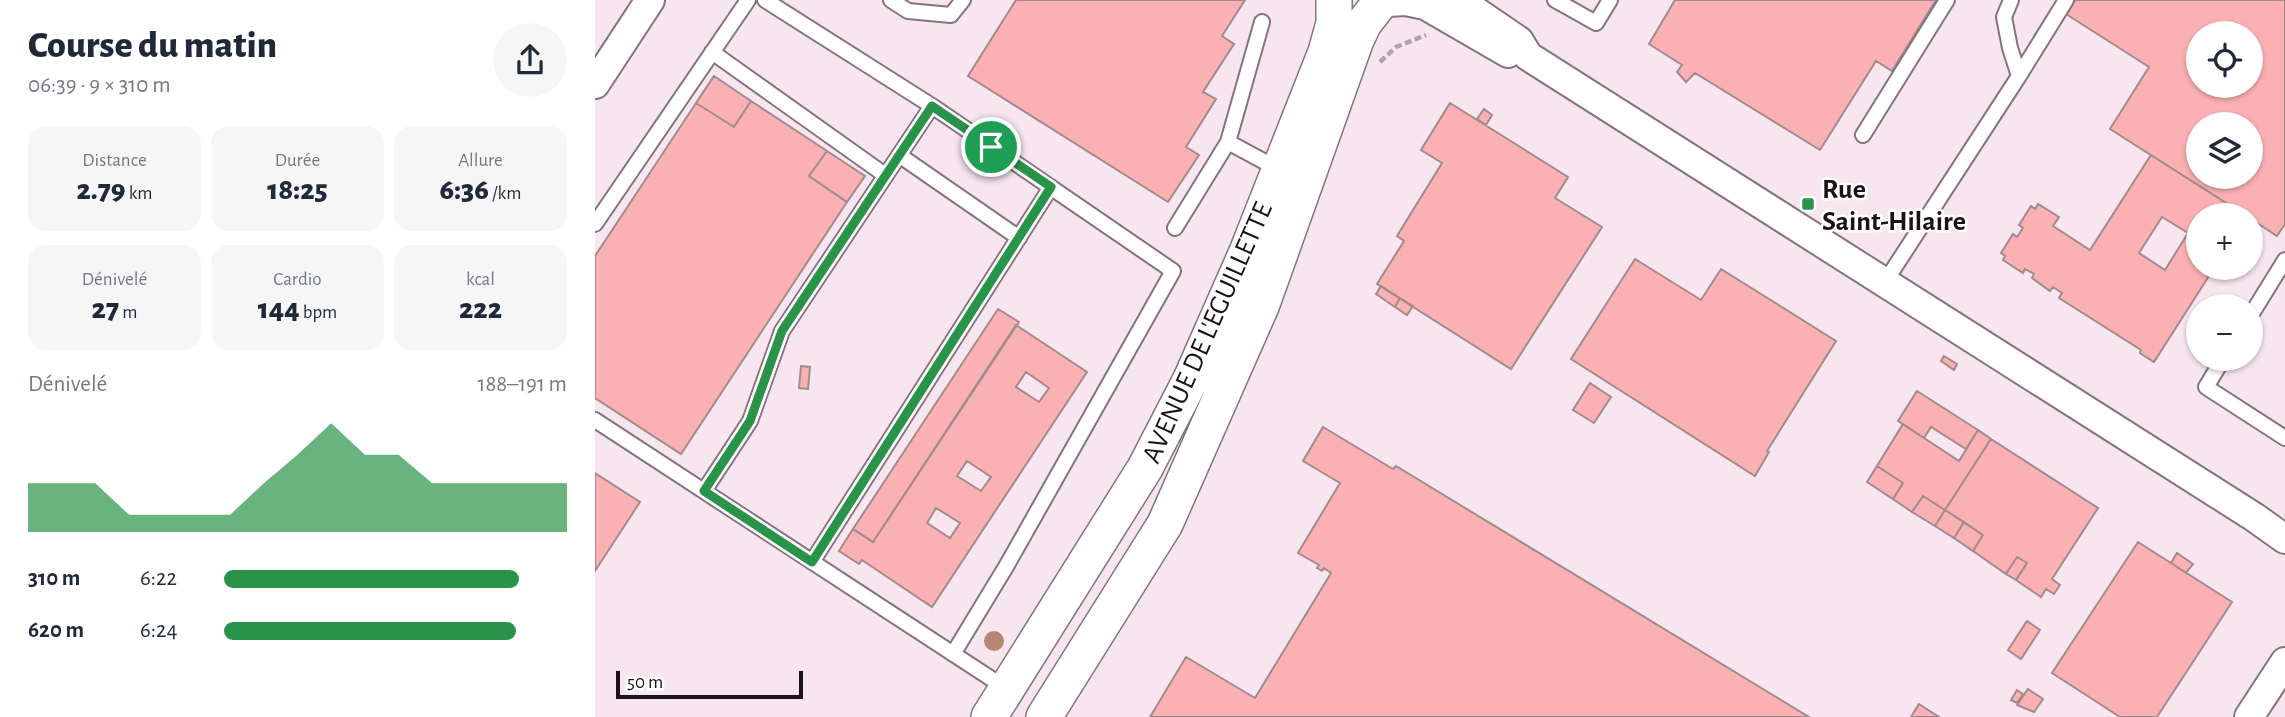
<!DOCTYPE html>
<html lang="fr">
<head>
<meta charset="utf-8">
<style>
  :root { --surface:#fff; --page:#f6f6f7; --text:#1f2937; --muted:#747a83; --accent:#2a934a }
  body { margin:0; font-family:"Alegreya Sans",sans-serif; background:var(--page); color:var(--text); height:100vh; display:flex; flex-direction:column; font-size:26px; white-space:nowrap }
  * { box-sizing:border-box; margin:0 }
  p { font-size:23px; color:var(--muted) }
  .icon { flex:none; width:38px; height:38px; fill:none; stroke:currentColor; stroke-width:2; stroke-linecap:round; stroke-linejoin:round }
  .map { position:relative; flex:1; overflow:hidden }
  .side { display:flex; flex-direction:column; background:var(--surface); width:595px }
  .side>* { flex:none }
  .tools { position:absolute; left:1591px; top:21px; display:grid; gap:14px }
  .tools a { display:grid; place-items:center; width:77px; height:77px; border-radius:50%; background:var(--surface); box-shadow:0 2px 5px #0004; font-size:35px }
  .scale { position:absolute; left:21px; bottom:18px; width:187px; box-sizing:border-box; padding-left:7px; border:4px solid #191216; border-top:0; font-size:19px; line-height:24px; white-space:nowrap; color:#191216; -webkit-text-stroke:5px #fff; paint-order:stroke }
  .pin { position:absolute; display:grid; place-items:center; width:60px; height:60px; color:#fff; margin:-30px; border:4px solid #fff; border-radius:50%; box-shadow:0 2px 7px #0007 }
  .round { display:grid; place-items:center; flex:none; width:74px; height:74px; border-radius:37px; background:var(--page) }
  .head { display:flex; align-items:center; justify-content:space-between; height:119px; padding:0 28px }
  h1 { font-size:38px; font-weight:800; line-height:52px }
  .stats { display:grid; grid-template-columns:repeat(3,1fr); gap:10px; height:119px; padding:7px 28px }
  .stats div { display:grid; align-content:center; border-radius:18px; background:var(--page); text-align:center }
  .stats b { font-size:30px; font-weight:800 }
  .stats small { font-size:19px; font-weight:400 }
  .stats p { font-size:19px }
  .chart { height:196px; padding:14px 28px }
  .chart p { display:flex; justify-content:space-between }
  .chart svg { width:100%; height:126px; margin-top:7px; fill:var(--accent); opacity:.7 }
  ul { padding:0 28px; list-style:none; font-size:23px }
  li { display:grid; grid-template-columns:112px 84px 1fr; align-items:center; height:52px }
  li i { height:18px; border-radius:9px; background:var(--accent) }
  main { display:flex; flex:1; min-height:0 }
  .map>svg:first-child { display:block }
  .building { fill:#fbb0b4; stroke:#a18c8d; stroke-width:2; fill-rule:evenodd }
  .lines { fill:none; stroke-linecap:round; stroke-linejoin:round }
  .service-casing { stroke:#85747e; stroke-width:18 }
  .minor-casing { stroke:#85747e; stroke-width:32 }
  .tertiary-casing { stroke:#85747e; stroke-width:38 }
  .path { stroke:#b1a3ab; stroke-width:4.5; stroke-dasharray:7 3.5; stroke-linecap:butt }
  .service { stroke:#fff; stroke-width:14 }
  .minor { stroke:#fff; stroke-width:28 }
  .tertiary { stroke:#fff; stroke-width:35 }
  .tree { fill:#b68770 }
  .route-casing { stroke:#fff; stroke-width:14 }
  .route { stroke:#2a934a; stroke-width:9 }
  .poi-dot { fill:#2a934a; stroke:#fff; stroke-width:2.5 }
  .labels { text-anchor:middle; stroke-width:5; stroke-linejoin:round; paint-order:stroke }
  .poi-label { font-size:28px; font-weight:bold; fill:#191216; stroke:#fff; text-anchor:start }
  .street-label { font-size:28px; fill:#191216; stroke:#fff }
</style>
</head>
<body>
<main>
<section class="side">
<div class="head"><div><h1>Course du matin</h1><p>06:39 · 9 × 310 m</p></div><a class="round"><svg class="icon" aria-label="share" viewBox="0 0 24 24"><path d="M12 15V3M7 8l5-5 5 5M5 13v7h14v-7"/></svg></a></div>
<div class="stats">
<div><p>Distance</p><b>2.79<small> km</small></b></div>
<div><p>Durée</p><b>18:25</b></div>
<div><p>Allure</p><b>6:36<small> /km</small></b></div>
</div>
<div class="stats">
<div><p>Dénivelé</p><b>27<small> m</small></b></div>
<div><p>Cardio</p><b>144<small> bpm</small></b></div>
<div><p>kcal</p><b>222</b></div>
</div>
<div class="chart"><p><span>Dénivelé</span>188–191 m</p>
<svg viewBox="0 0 160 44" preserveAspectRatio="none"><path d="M0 44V27L10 27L20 27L30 38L40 38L50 38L60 38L70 27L80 17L90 6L100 17L110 17L120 27L130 27L140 27L150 27L160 27V44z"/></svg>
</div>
<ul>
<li><b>310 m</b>6:22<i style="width:86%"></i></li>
<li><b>620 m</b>6:24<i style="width:85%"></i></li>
</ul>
</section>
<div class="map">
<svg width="1690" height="717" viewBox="0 0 1690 717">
  <rect width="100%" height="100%" fill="#f7e5ef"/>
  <!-- building -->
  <path class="building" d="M421,0H650L627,36L639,44L608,92L621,99L591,147L604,155L573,202L373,76Z
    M1080,0H1341L1297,71L1281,61L1225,150L1100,73L1091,82L1082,72L1087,65L1054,44Z
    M1480,0H1690V224L1682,236L1656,219V215H1650L1515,129L1554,67L1471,14ZM1603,33H1656V86H1603ZM1603,124H1656V177H1603Z
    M119,76L156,101L139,127L101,103Z
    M156,101L232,151L214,176L252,202L86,454L0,398V256L101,103L139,127Z
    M855,103L973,177L960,198L1007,227L916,369L782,284L809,241L802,236L847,163L826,150Z
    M889,109L897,115L891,125L882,119Z
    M232,151L270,176L252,202L214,176Z
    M1556,155L1650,215H1603V268H1619L1559,362L1545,353L1546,350L1464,298L1467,293L1458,287L1455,291L1437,278L1439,274L1430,269L1428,273L1408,260L1410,256L1406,253L1418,234L1422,237L1428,228L1424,225L1436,206L1440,209L1443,204L1464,217L1458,226L1495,250ZM1567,217L1593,233L1570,270L1544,253Z
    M1040,259L1106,300L1126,269L1241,341L1172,451L1174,452L1160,476L976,359Z
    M786,286L805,298L800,307L781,294Z
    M805,298L818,306L812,315L800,307Z
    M403,309L424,322L278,542L258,529Z
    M421,325L492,372L337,607L267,560L264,564L244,551L258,529L278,542ZM431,372L454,388L444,402L421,387ZM372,461L396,477L386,491L362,476ZM341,508L365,523L355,538L332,523Z
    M1349,356L1362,364L1359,370L1346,361Z
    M206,366L215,367L213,389L204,388Z
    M995,383L1016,397L999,423L978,410Z
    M1322,391L1383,430L1371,449L1336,427L1329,438L1303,421Z
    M1308,424L1364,461L1383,430L1396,439L1350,510L1328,496L1317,512L1298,499L1308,483L1282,466Z
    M728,427L798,469L801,466L1214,717H555L591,657L660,698L736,573L729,568L727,571L722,568L724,565L703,553L745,483L708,461Z
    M1396,439L1503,508L1457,579L1465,585L1459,594L1451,589L1446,597L1421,580L1432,563L1422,557L1411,574L1378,551L1388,535L1350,510Z
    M1282,466L1308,483L1298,499L1272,482Z
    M0,473L45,502L0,571Z
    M1328,496L1350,510L1340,526L1317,512Z
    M1350,510L1369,522L1359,538L1340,526Z
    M1369,522L1388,535L1378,551L1359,538Z
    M1543,542L1637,602L1562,717H1525L1457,673Z
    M1582,553L1598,564L1591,573L1576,563Z
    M1422,557L1432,563L1421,580L1411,574Z
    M1432,621L1445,630L1426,659L1413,650Z
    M1433,689L1448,699L1439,712L1422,705Z
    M1422,690L1428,694L1422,703L1416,700Z
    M1324,704L1344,717H1316Z"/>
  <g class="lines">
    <!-- service casing -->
    <g class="service-casing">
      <path id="service" d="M170,0L337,106L578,271L412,565L358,654
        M296,0L313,11L356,15L368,0
        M960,0L1001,23L1015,0
        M1416,0L1409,17L1415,48L1424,76L1471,0
        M117,52L290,175
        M1268,135L1352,0
        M633,142L683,169
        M304,155L424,238
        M0,224L153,0
        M580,228L633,142L667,22
        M1290,282L1424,76
        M1656,315L1690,260
        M1628,359L1611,387L1690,438
        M0,420L412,689
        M109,491L155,421L187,331L337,106
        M217,562L456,187"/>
    </g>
    <!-- minor casing -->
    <g class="minor-casing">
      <path id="minor" d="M864,0L924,41L933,56L1659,517L1690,539
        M792,2L811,1L830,5L913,53
        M0,84L55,0
        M1654,717L1690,662"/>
    </g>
    <!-- tertiary casing -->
    <g class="tertiary-casing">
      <path id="tertiary" d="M394,717L550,468L596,379L652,252L731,52L739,23V0
        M449,717L570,524L667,304L761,40L769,23L784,4"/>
    </g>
    <!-- path -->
    <path class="path" d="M785,62L801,47L831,35"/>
    <!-- service -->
    <use href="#service" class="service"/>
    <!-- minor -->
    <use href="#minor" class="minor"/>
    <!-- tertiary -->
    <use href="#tertiary" class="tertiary"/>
  </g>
  <!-- trees -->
  <circle class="tree" cx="399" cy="641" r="10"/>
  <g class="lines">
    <!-- route casing -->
    <g class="route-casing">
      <path id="route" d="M337,106L456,187L217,562L109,491L155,421L187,331Z"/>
    </g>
    <!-- route -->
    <use href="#route" class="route"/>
  </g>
  <!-- markers -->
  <rect class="poi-dot" x="1206" y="197" width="14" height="14" rx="3.5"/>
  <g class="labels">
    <!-- poi labels -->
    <g class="poi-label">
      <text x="1227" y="198">Rue<tspan x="1227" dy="32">Saint-Hilaire</tspan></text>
    </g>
    <!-- street labels -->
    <g class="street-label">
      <text transform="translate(611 332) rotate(-66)" y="10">AVENUE DE L'EGUILLETTE</text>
    </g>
  </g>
</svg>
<div class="tools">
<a><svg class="icon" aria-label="locate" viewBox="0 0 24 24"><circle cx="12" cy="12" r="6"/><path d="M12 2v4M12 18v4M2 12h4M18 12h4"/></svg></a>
<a><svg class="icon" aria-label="layers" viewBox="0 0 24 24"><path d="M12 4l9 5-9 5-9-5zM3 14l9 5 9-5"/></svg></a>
<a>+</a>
<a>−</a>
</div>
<div class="scale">50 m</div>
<div class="pin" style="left:396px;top:147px;background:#1e9e55"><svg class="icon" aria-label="arrive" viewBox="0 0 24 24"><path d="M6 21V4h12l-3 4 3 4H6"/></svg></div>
</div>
</main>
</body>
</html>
